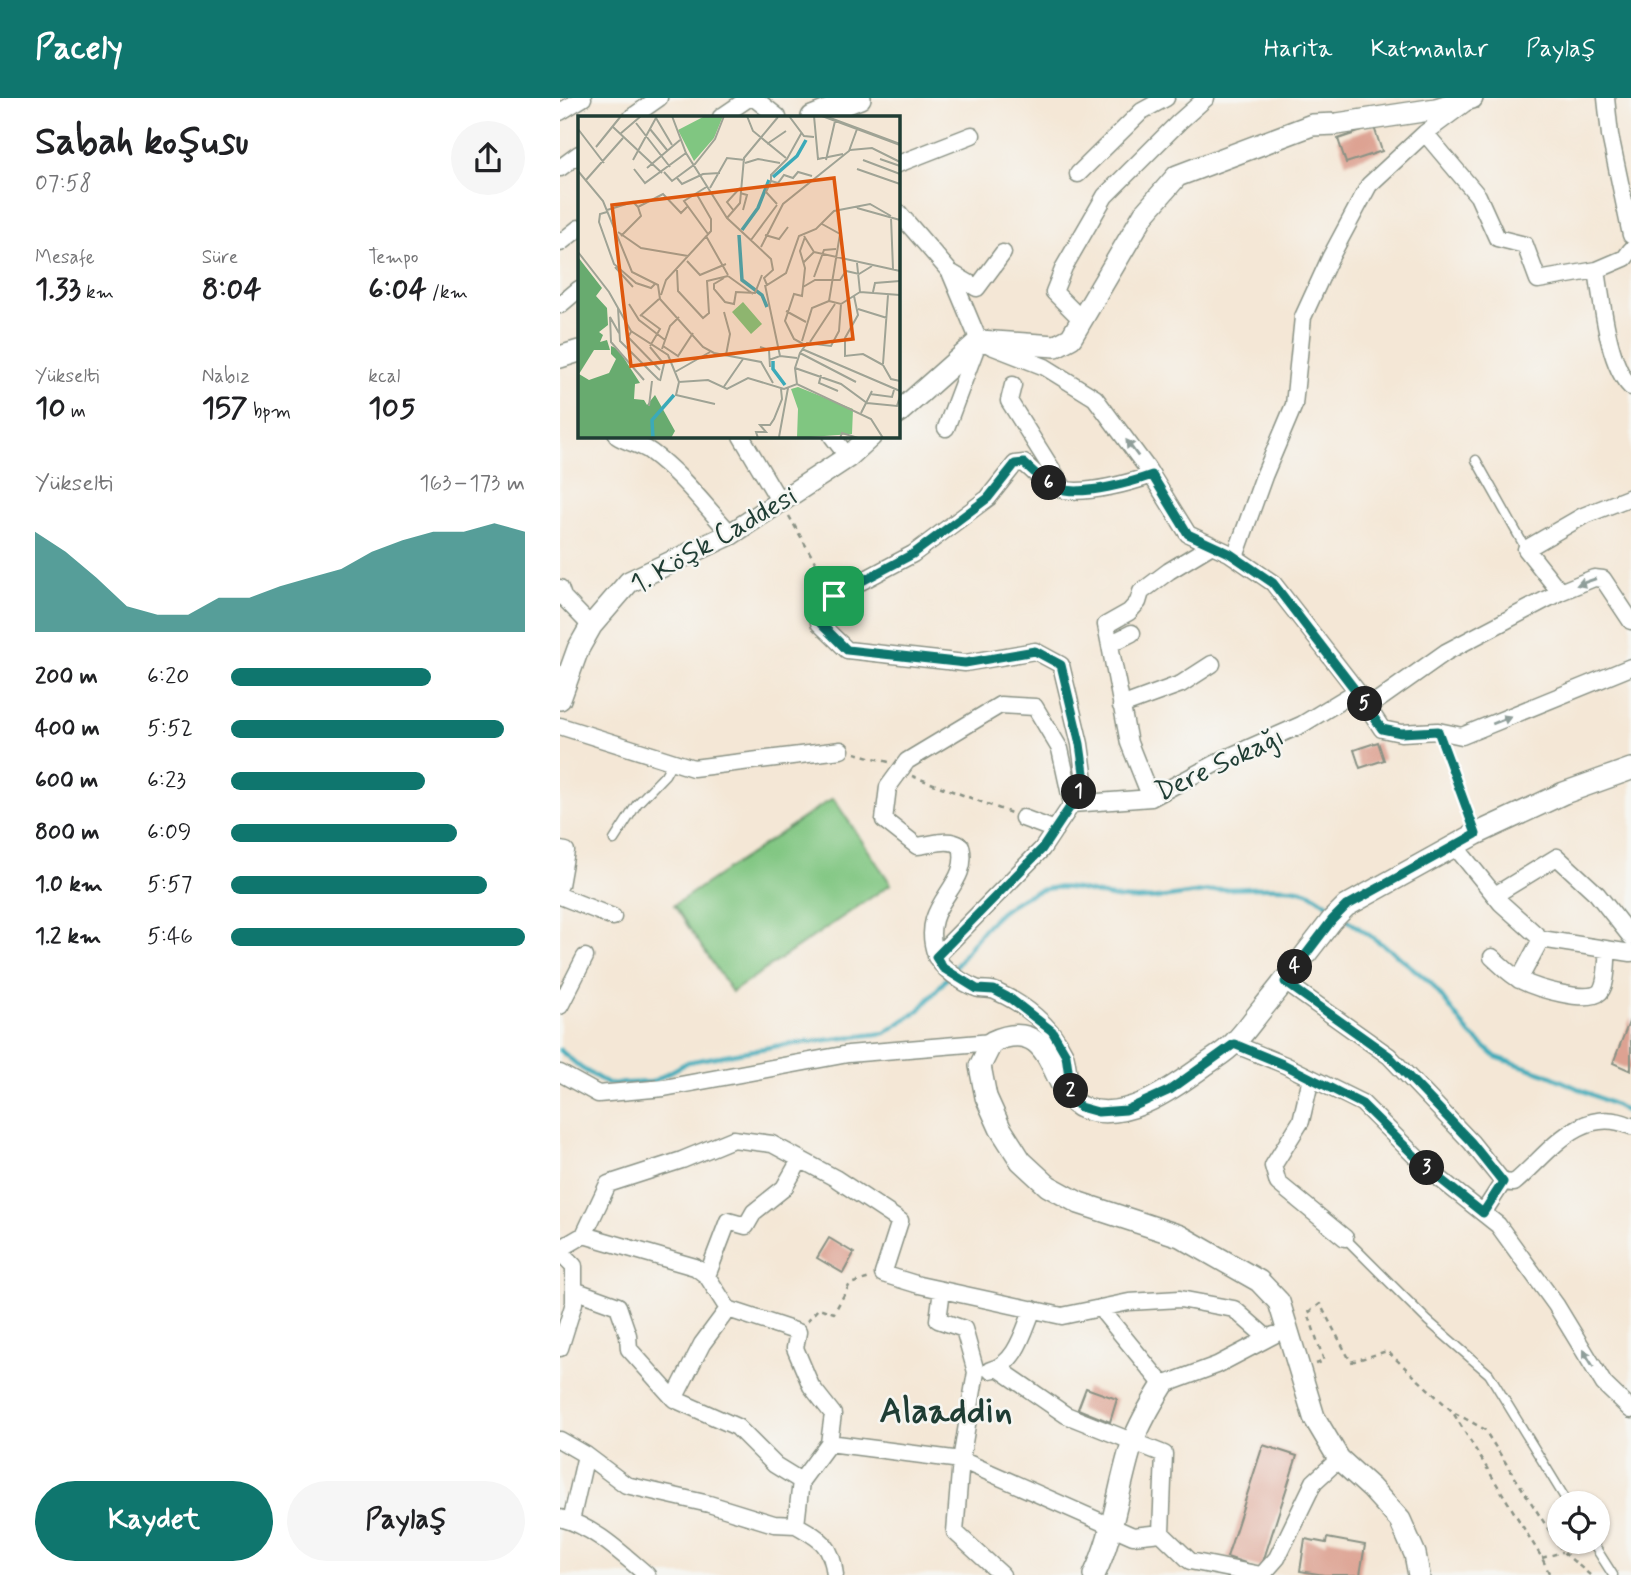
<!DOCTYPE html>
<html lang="tr">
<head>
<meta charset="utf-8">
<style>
  :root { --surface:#fff; --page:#f6f6f6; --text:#202124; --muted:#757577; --accent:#0f766e }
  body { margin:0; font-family:Mynerve,sans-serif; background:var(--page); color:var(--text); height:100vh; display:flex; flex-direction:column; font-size:26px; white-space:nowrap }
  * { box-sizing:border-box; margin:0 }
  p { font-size:23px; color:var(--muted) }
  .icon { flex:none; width:38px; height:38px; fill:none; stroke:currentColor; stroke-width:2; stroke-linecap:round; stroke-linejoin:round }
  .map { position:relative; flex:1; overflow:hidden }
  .drawer { display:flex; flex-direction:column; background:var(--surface); width:560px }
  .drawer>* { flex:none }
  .tools { position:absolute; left:987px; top:1393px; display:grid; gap:14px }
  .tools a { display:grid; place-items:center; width:63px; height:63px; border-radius:50%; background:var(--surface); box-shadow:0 2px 5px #0004; font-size:35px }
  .pin { position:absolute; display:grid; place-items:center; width:60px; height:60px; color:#fff; margin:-30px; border-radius:14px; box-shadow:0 4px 10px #0006 }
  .km { position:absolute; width:35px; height:35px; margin:-18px; border-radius:50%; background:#222; color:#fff; font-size:19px; line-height:35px; text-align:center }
  .round { display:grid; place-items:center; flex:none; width:74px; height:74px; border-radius:37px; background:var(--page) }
  .overview { display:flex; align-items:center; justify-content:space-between; height:119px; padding:0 35px }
  h1 { font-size:38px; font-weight:800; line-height:52px }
  .figures { display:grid; grid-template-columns:repeat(3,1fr); gap:10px; height:119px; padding:7px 35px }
  .figures div { display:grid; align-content:center }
  .figures b { font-size:30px; font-weight:800 }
  .figures small { font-size:19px; font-weight:400 }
  .figures p { font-size:19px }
  .chart { height:196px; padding:14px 35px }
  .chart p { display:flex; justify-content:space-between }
  .chart svg { width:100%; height:126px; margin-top:7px; fill:var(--accent); opacity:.7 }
  .action { display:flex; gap:14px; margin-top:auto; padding:14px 35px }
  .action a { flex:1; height:80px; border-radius:42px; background:var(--accent); color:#fff; font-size:28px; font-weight:800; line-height:80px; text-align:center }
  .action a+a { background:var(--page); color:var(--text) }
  ul { padding:0 35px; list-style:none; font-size:23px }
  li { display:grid; grid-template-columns:112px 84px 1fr; align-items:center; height:52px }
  li i { height:18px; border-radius:9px; background:var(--accent) }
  header { display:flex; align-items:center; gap:42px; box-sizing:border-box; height:98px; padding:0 35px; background:var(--accent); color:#fff }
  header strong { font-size:33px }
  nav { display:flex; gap:38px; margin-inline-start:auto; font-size:24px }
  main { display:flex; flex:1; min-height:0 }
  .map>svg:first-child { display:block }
  .green { fill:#80c681; stroke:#50825a; stroke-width:2 }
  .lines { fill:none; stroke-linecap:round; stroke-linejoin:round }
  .stream { stroke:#3baab9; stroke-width:4.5 }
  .building { fill:#dda292 }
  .service-casing { stroke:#8a9285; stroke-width:11 }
  .minor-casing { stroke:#8a9285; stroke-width:19 }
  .secondary-casing { stroke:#8a9285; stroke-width:24 }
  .path { stroke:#8a9285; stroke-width:2.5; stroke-dasharray:5 5; stroke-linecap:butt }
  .service { stroke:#fff; stroke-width:8 }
  .minor { stroke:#fff; stroke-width:16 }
  .secondary { stroke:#fff; stroke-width:21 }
  .oneway { fill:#8f9e9a }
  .route-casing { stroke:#fff; stroke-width:14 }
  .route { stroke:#0f766e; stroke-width:9 }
  .labels { text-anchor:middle; stroke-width:5; stroke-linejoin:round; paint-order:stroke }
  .street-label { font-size:28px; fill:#1f3d34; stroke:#f6f6f2 }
  .district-label { font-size:35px; font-weight:bold; fill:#1f3d34; stroke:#f6f6f2 }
  .inset-river { fill:none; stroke:#3baab9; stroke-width:3.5 }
  .inset-road { fill:none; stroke:#9fa395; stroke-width:2 }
  .view { fill:#de580e; fill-opacity:0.15; stroke:#de580e; stroke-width:3.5 }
  .inset-edge { fill:none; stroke:#1f3d34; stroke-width:3.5 }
</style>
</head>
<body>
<header>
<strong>Pacely</strong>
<nav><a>Harita</a><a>Katmanlar</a><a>Paylaş</a></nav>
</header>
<main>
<section class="drawer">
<div class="overview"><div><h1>Sabah koşusu</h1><p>07:58</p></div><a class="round"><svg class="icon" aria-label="share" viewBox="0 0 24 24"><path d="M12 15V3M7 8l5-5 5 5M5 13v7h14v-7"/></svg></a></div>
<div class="figures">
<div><p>Mesafe</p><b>1.33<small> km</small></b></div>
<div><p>Süre</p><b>8:04</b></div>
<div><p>Tempo</p><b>6:04<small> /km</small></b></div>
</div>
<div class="figures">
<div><p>Yükselti</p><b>10<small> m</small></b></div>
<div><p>Nabız</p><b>157<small> bpm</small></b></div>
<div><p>kcal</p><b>105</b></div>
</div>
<div class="chart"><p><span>Yükselti</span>163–173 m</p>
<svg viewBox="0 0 160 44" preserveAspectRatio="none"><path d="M0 44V9L10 16L20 25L30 35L40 38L50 38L60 32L70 32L80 28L90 25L100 22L110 16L120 12L130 9L140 9L150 6L160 9V44z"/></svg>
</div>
<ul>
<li><b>200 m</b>6:20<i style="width:68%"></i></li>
<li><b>400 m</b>5:52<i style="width:93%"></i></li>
<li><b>600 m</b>6:23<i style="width:66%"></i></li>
<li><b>800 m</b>6:09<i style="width:77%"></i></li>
<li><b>1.0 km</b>5:57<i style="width:87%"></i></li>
<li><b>1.2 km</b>5:46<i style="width:100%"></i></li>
</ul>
<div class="action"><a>Kaydet</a><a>Paylaş</a></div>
</section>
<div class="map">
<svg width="1071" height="1477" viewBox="0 0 1071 1477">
  <rect width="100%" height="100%" fill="#f6f6f2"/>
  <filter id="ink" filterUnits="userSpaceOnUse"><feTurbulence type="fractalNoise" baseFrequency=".0143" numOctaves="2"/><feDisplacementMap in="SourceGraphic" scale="14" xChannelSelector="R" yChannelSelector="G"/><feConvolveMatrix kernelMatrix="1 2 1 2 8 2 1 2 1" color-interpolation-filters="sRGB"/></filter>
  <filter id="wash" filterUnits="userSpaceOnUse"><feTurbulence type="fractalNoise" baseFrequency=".00686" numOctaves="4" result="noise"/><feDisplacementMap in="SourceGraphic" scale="28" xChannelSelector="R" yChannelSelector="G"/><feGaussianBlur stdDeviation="1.57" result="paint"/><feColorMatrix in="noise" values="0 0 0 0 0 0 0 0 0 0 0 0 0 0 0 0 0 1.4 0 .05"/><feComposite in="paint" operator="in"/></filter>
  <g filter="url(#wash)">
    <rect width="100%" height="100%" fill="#f4e7d6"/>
    <!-- green -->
    <path class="green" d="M273,700L331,786L172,894L114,807Z"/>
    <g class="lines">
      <!-- stream -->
      <path class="stream" d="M783,819L832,853L871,885L910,936L936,959L986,976L1057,1008L1071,1016
        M394,871C416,839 439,806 478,793C504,784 526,794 551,799C590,806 629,794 668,791C687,790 708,789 727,790C749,791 757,798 774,811
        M0,952L21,970L48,986L92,984L128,964L216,948L325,935L359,912L389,878"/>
    </g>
    <g id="blocks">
      <!-- building -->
      <path class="building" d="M814,29L822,53L786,65L778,41Z
        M818,644L824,662L800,670L794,652Z
        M1071,919V973L1053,965Z
        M269,1140L294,1155L283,1175L257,1160Z
        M526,1290L557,1301L550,1324L518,1311Z
        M703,1347L737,1358L701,1470L667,1459Z
        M767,1440L805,1447L800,1477H764L740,1473L745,1441L766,1445Z"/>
    </g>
  </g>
  <g filter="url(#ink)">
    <use href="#blocks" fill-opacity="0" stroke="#8a9285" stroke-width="2"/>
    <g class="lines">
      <!-- service casing -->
      <g class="service-casing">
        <path id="service" d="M916,362L966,451
          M54,742L77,706L105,677L113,663
          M785,1140L868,1223L929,1276L1008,1405
          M1032,1444L1053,1477"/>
      </g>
      <!-- minor casing -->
      <g class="minor-casing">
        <path id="minor" d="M194,0L218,19
          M1046,0L1050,37L1071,137
          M0,14L23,0
          M72,19L99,0
          M161,19L189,0
          M865,35L918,98L937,140L965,147L978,182L1037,172
          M338,66L412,37
          M0,70L19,56
          M518,76L582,13L606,0
          M338,114L390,174L419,243
          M0,145L19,130
          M1071,152L1065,160L1037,172C1042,203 1048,268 1071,289
          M390,174L417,190L443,155
          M0,207L19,191
          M522,222L494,194L504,169L545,98L619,24L646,0
          M431,248L485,269L535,300L587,370L628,436L669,455L713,485L797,593L822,631L841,635L878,633L902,638L1071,569
          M453,287L449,303L505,392
          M386,330L418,245
          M57,338C67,345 81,346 91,354C122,377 145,408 171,436
          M181,338L220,404
          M272,338L288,359
          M675,459L704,378L734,307L743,219L770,160L809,87L865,35L904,6
          M0,490L3,499L31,528
          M1000,494L966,451L1023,418L1071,399
          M550,546L572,535
          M561,608L621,586L652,566
          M807,610L886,554L1000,494L1034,480L1043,481L1071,523
          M0,628L133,670L281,652
          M591,700L569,645L546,527L569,514L578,504L581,494L609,473L652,447
          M512,706L591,700L666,660L741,627L797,593
          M463,720L495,732
          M894,747L941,805L981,841L1071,855
          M0,752L6,753L0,787
          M935,797L997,759L1037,796L1071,839
          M0,798L53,819
          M376,859L482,751L512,706L525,682L520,646L501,567L475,553L405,565L287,552L259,525V506L353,456L428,400L455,366L464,365C476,376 488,389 505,392C528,396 570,385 592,377
          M932,859C941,867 951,878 962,883C976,890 1028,906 1040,894C1048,884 1046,864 1048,852
          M959,882L981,841
          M725,884L829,958L911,1044L943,1084
          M0,908L25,859
          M674,946L725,967L802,1005L869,1072L938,1127L996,1207L1044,1286L1071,1312
          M0,975L38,996L104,990L288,956L432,944
          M751,980L741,1023L713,1068L718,1085L785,1140
          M511,996C508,983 509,965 504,954C491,927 464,906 437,894C430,890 423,893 416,890C404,886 380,870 376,857C357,804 412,791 401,748C388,739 372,747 357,748L324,722L328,689L347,663L440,607L475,609L500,651L512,706
          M943,1084L954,1085C988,1057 1020,1005 1071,1028
          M923,1115L943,1084
          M24,1137L48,1086L122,1062L173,1041L212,1046L275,1080L340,1123L323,1176L359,1187L502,1218L569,1204L620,1201L674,1211L707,1240
          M0,1151L24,1137L135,1169L147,1178L168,1211
          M0,1154L14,1168V1205L0,1250
          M147,1178L168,1123L186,1128L194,1114L224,1090L240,1062
          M14,1192L58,1208L68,1237L69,1251L114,1301L177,1329L215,1367L241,1383
          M382,1192L378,1222L404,1231L416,1274L401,1362L395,1434L442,1477
          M540,1210L603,1287L657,1267L714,1237
          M168,1211L238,1234L235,1250L251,1288L273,1316L269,1345L241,1383L236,1427C261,1441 272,1447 275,1477
          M438,1270L506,1317L604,1356L601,1435
          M430,1272C456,1267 464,1232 473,1211
          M114,1301L142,1246L168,1211
          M0,1342L26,1357L66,1387L149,1406L214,1426L236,1427
          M269,1345L401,1362L573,1438L601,1435L630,1463L701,1477
          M0,1420C33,1428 61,1455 87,1477
          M11,1423L26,1357
          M702,1477L717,1460L754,1384L779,1361"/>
      </g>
      <!-- secondary casing -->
      <g class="secondary-casing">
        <path id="secondary" d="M252,19L300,0
          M0,259L19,253
          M338,315L419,243L496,248L511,240L584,116L617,78L752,27L777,26L876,11L912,0
          M0,601L18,551L31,528L69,484L171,436L288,359L311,338
          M534,1477C554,1436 558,1389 572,1346C580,1325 591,1306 603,1287
          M859,1477L855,1456L840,1422L811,1390L779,1361L754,1319L719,1204L699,1183L620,1138L519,1105L488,1088L461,1063L440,1030L426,999L420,968L432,944C497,914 489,998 523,1010C567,1025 611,991 645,967C655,960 667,953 675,944C685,934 693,922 702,911C726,882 749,852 772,822L786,808L916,736L1004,695L1071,671"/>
      </g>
      <!-- path -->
      <path class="path" d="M229,418L267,485
        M884,651L910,720
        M295,655L329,664
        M352,678L451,715
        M247,1223L259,1210L274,1215L290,1186L310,1180
        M756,1266L764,1263L748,1215L760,1206L791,1264L827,1253L892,1313L982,1460L990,1477
        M895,1315L924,1331L1003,1454L1030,1477
        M982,1460L1002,1454"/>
      <!-- service -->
      <use href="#service" class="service"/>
      <!-- minor -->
      <use href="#minor" class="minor"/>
      <!-- secondary -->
      <use href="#secondary" class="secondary"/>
    </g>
    <!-- one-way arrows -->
    <defs><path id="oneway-solid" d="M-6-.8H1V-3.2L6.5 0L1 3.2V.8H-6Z" transform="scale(1.75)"/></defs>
    <g class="oneway">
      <use href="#oneway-solid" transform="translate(572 350) rotate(-126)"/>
      <use href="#oneway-solid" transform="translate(1026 484) rotate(161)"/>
      <use href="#oneway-solid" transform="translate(942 622) rotate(-22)"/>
      <use href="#oneway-solid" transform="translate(1028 1260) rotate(-122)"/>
    </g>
  </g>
  <g class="lines" filter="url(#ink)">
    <!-- route casing -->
    <g class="route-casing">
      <path id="route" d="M464,365C476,376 488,389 505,392C528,396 570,385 592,377L628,436L669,455L713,485L796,593L822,631L841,635L878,633L916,736L786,808L772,822L725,884L829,958L911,1044L943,1084L923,1115L869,1072L802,1006L725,967L674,946L610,992L566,1012L538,1014L520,1009L512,1001L506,957L492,933L451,901L434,892L417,891L383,870L376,859L482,751L512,706L525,682L520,646L501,567L475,553L405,565L287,552L260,525L259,506L353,456L428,400L455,366Z"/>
    </g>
    <!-- route -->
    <use href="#route" class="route"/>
  </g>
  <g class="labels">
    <!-- street labels -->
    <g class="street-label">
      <text transform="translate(153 441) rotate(-30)" y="10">1. Köşk Caddesi</text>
      <text transform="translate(659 665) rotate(-25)" y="10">Dere Sokağı</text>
    </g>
    <!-- district labels -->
    <g class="district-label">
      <text x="386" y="1324">Alaaddin</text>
    </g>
  </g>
  <!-- overview -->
  <g transform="translate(18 18)">
    <rect width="322" height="322" fill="#f4e7d6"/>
    <path d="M127,0H145L136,22L116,45L100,14ZM165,186L184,208L173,218L154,196ZM220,271L275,293L274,318L219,322L220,293L213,273Z" fill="#80c681"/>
    <path d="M0,141L24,172L18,180L29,192L30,209L21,216L25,219L22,226L29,224L32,234H16L1,258L11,264L31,257L38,243L33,238V230L40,233L62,267L57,268L56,283L66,284L69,289L77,279L97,315L93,322H0Z" fill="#68ab6f"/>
    <path class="inset-river" d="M195,61L219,40L228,24M164,114L180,92L191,64M161,119L164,164L184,179L189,191M195,245V253L207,269M75,322L74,304L96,279"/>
    <path class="inset-road" d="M94,0L108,37L149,102L193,143L195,154L186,162L189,169L208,157L221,120L238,113L256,95L292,88L313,100M169,0L175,15L208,42M211,0L226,20L236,21M236,0L240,43L265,38M244,0L322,29M247,0L322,28M78,2L94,29M58,7L92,51M35,11L84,57M0,13L26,47M72,13L89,34M42,18L63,0M189,28L208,15M18,31L43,0M272,34L294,32L322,46M302,43L322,50M55,44L79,0M248,44L257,5M285,44L322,58M167,47L180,43L202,47M69,52L102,24M56,53L67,67L108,37M279,53L322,68M0,55L25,85L54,156L80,169L82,183L125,231L136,237L183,246L195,267M86,56L94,65L117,48L137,23L146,0M99,62L104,68L125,58L142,57M8,64L45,22M193,65V59L209,43L224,16M193,65L200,67L206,59L215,62L220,56L234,60M193,65L188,76L199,88M130,70L106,85L130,118M132,72L149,42L167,44M162,77L169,79L165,94M279,92L322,104M29,94L55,86L60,91L85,78L103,97L109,91M156,95L149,86L162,72M29,96L22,98L21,106L36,148L58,167L73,172L77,168M313,101L315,153M149,102L162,87L166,42L200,1M244,108L262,118L251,185M40,116L63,132L110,140M187,119L201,123L210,111M43,120L63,100L60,91M128,120L150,159M173,124L199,89M183,131L205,88L271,35L279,13M0,136L31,176L53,215L90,239L101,266L130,264L149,273L170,262L206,273L219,268L293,303L305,322M236,136L322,155M109,145L122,159L148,148M225,147L236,136L226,120M279,147L282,176M37,151L55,171M99,154L100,175L125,202L131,197L129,165L150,160M150,160L175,178M236,161L246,134L258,133M146,162L136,168V173L147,186L156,188L158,176L177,177L184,159M187,169L202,240M225,171L237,164H262L268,155L281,158L294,150M282,176L322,179M295,176L297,167L322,165M83,179L88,164L133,115V103L118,77M276,180L280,199L267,222V240L285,238L305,249M251,185L263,188L282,176M51,188L61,204L87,224M40,192L42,225L81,264M280,193L309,202M208,195L228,206M146,196L152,218L148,239M63,199L82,213L72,230M62,200L81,183M53,216L50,221L82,254M41,217L32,201L33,226L66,264M224,225L234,192L251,185M232,226L257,188M227,229L216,223L207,205L216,178L224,180L227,152L222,135L227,121M85,230L100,240L115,217M72,231L86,248L82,265M182,231L191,234L192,251M84,233L92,210L101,201M224,233L322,275M222,237L278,266M191,244L202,240L219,242M305,248L310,179M305,249L313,263L322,265M217,252L263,268L289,287L319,290L322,280M97,256L132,236M243,259L241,267L260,275M101,266L98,279L137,288M219,268L217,252L222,237L229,227L253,230L261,215L263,188M145,272L165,243M292,278L314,281L316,274M71,290L74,265M283,297L294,275M201,321L210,272M180,322L178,316H188L182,309H192L196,303L204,283L203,273M262,322L264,317L280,322"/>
    <path class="view" d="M256,62L275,223L53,250L34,89Z"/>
    <rect width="322" height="322" class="inset-edge"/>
  </g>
</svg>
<div class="tools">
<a><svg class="icon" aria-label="locate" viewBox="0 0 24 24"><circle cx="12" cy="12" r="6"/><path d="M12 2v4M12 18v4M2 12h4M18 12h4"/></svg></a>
</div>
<div class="pin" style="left:274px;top:498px;background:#1e9e55"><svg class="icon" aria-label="arrive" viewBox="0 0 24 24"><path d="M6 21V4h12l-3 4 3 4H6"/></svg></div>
<b class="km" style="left:519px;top:694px">1</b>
<b class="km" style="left:511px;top:993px">2</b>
<b class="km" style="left:867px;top:1070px">3</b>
<b class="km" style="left:735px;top:869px">4</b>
<b class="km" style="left:805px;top:606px">5</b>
<b class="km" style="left:489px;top:385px">6</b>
</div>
</main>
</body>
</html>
